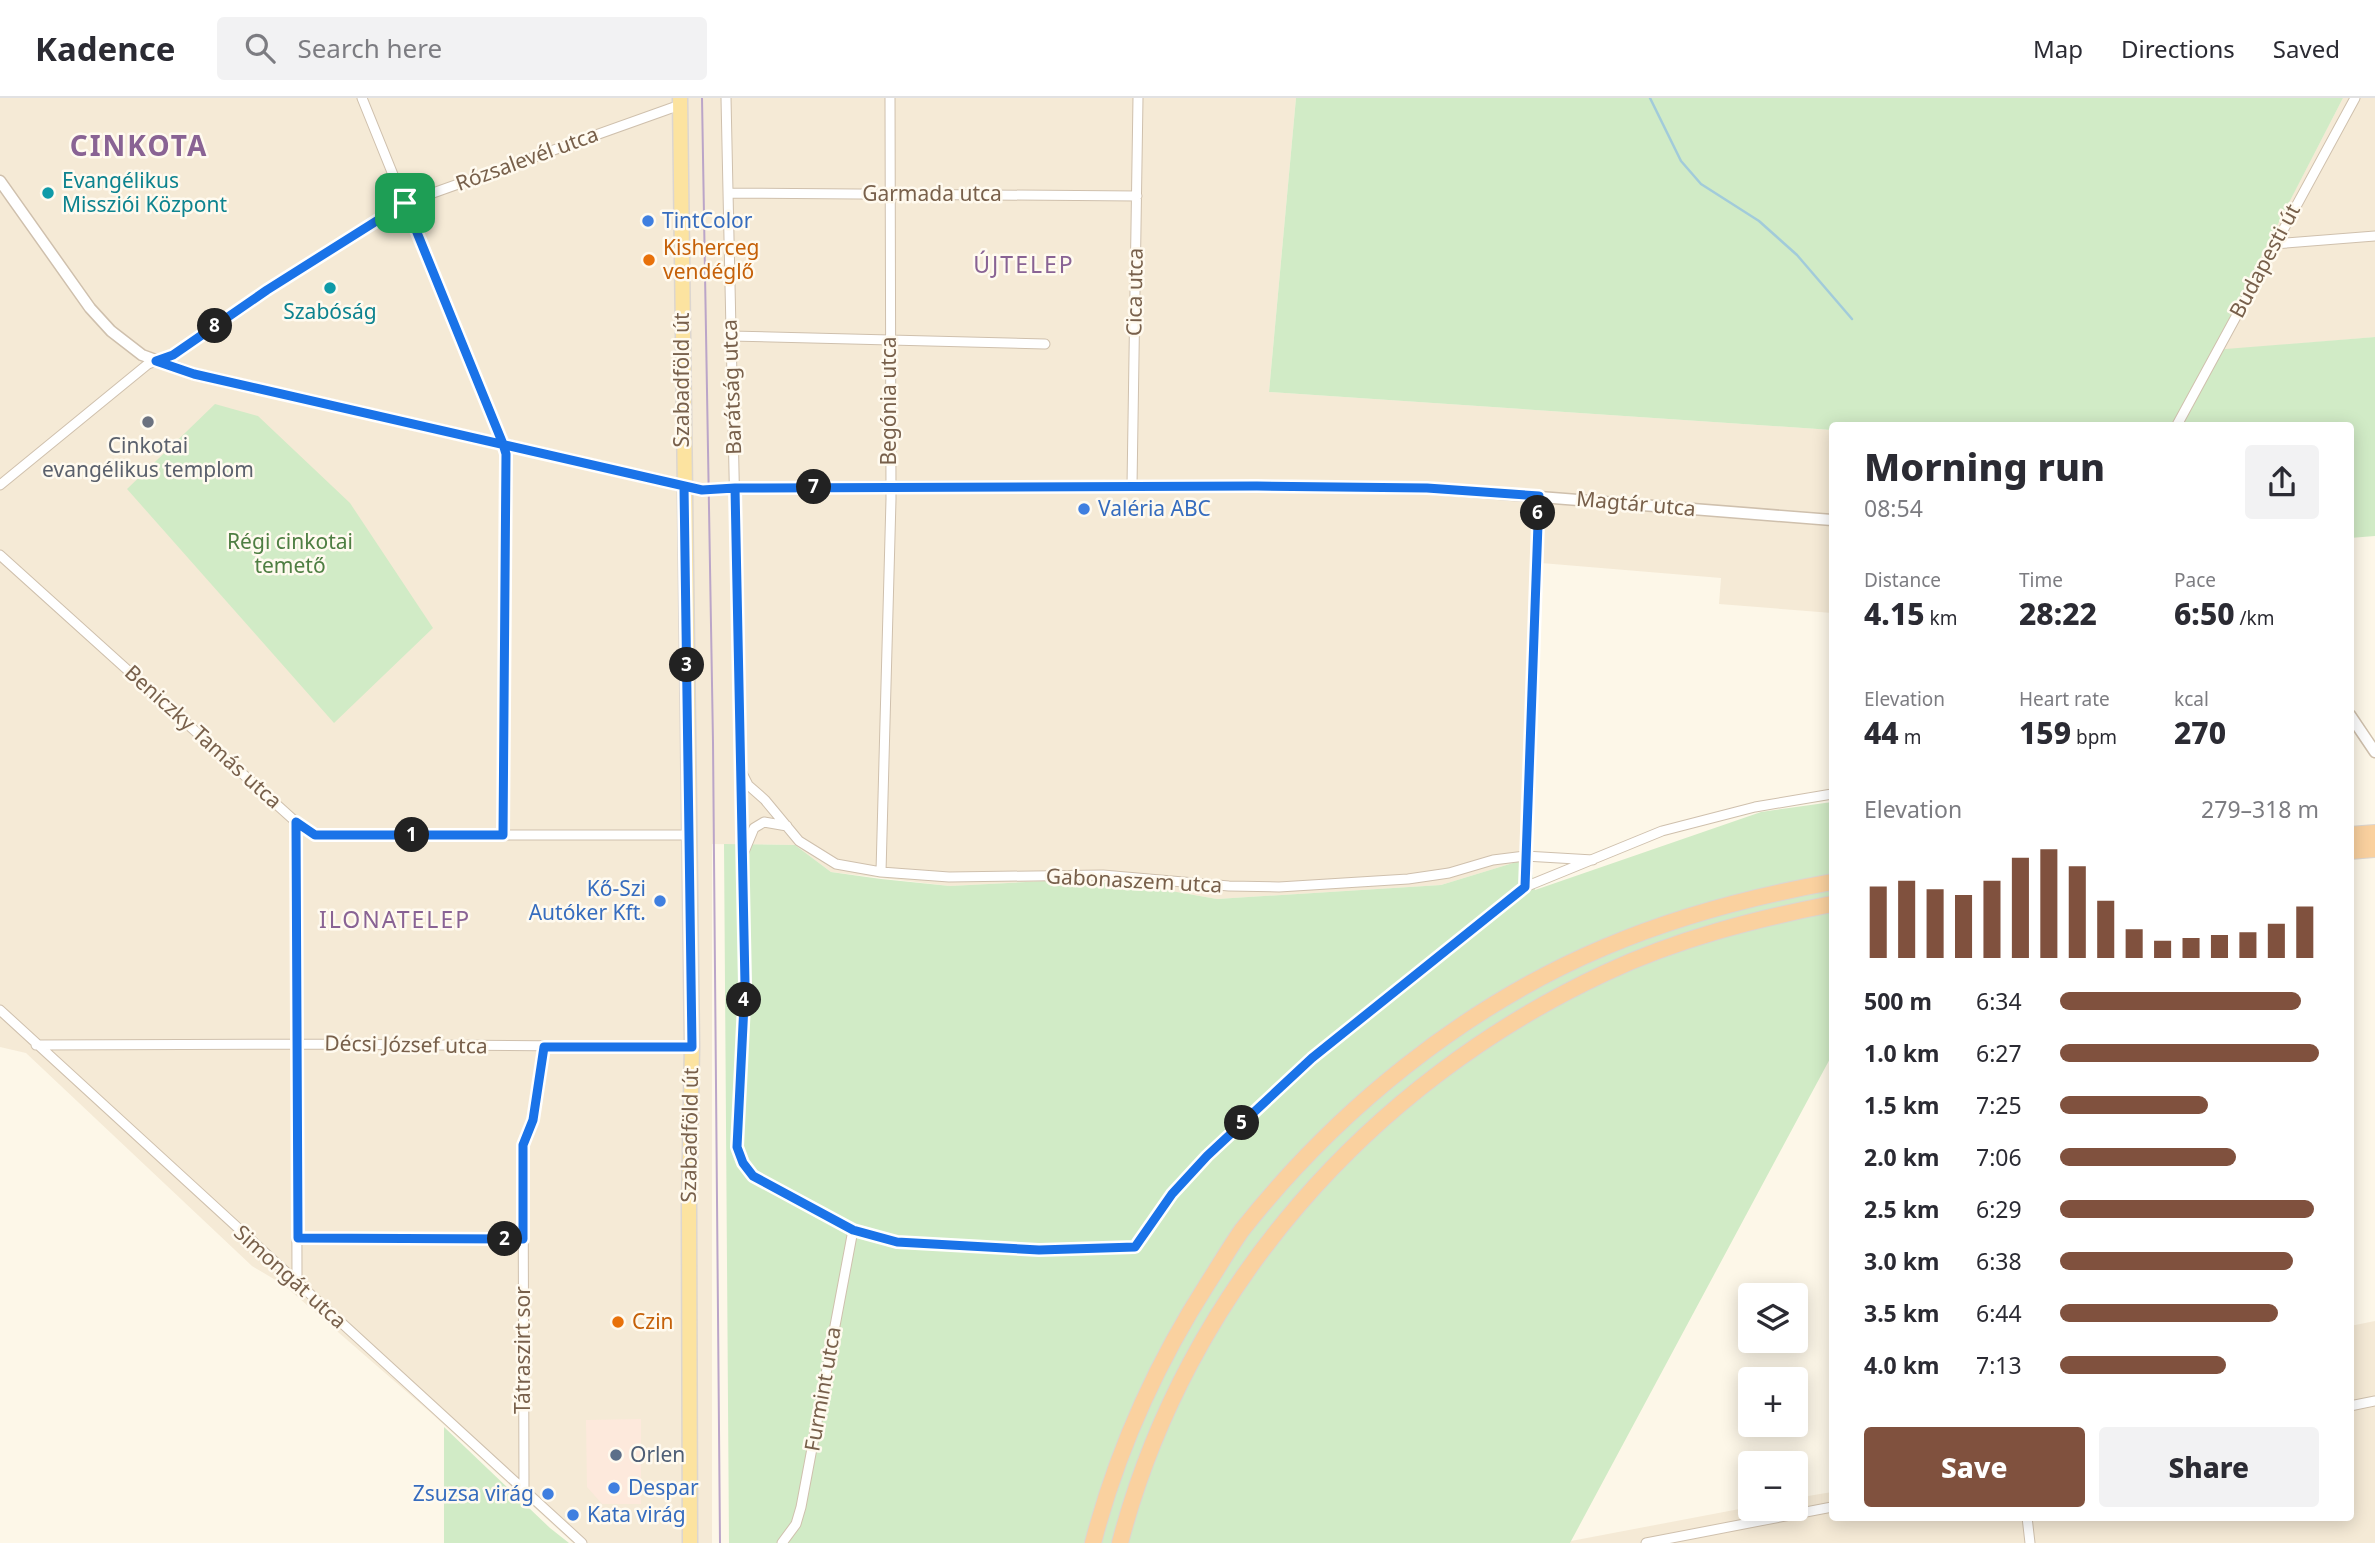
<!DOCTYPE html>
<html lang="en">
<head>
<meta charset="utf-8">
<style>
  :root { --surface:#fff; --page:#f2f2f3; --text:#2b2b33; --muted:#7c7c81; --line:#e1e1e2; --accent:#80513e }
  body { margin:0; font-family:"Noto Sans",sans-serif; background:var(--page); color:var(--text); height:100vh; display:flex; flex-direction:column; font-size:26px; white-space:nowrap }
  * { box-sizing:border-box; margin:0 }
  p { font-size:23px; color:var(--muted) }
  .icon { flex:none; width:38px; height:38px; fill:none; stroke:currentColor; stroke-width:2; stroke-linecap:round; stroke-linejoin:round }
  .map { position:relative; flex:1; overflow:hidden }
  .side { position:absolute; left:1829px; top:324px; width:525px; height:1099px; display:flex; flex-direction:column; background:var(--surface); border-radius:7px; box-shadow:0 4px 18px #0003 }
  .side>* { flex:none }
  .buttons { position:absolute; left:1738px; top:1185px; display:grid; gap:14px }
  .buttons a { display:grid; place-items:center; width:70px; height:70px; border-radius:7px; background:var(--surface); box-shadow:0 4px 18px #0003; font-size:35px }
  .pin { position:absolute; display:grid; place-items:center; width:60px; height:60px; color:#fff; margin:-30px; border-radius:14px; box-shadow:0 4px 10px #0006 }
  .km { position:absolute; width:35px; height:35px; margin:-18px; border-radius:50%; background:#222; color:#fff; font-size:19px; line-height:35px; text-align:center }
  .round { display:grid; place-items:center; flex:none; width:74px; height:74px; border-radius:7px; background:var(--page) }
  .overview { display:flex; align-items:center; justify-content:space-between; height:119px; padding:0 35px }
  h1 { font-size:38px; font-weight:800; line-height:52px }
  .metrics { display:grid; grid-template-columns:repeat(3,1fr); gap:10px; height:119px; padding:7px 35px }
  .metrics div { display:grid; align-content:center }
  .metrics b { font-size:30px; font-weight:800 }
  .metrics small { font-size:19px; font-weight:400 }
  .metrics p { font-size:19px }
  .chart { height:196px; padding:14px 35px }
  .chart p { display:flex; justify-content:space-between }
  .chart svg { width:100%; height:126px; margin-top:7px; stroke:var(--accent); stroke-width:6 }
  .action { display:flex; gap:14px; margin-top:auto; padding:14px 35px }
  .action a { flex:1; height:80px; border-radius:7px; background:var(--accent); color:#fff; font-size:28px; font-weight:800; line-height:80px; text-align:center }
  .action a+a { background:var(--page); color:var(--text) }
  ul { padding:0 35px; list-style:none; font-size:23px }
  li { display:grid; grid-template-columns:112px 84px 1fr; align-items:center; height:52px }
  li i { height:18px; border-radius:9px; background:var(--accent) }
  header { display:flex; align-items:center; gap:42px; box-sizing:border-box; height:98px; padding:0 35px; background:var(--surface); border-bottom:2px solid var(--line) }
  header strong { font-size:33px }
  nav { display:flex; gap:38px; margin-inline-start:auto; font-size:24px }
  .search { width:490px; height:63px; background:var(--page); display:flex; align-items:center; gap:18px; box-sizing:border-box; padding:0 24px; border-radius:7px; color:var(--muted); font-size:26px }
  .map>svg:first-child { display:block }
  .residential { fill:#f5ead6 }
  .commercial { fill:#fde9dc }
  .green { fill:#d1ebc6 }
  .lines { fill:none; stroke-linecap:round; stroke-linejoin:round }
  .stream { stroke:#a2cbda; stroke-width:2.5 }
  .minor-casing { stroke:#cfc0ad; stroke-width:11 }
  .tertiary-casing { stroke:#cfc0ad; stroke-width:13 }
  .primary-casing { stroke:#dcd6d0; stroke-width:17 }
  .trunk-casing { stroke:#dcd6d0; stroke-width:18 }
  .minor { stroke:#fff; stroke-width:9 }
  .tertiary { stroke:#fff; stroke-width:10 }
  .primary { stroke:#fce3a0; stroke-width:14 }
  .trunk { stroke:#fad19f; stroke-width:16 }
  .tram { stroke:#bba5c8; stroke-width:2 }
  .route-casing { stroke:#fff; stroke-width:14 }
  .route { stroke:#1a73e8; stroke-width:9 }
  .culture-dot { fill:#0f9aa8; stroke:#fffaef; stroke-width:2.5 }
  .shop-dot { fill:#3f7fe0; stroke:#fffaef; stroke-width:2.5 }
  .food-dot { fill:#e8710a; stroke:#fffaef; stroke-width:2.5 }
  .worship-dot { fill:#6b7280; stroke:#fffaef; stroke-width:2.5 }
  .service-dot { fill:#5c6f8a; stroke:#fffaef; stroke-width:2.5 }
  .labels { text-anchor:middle; stroke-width:5; stroke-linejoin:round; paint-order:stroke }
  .street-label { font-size:21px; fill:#78604b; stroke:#fffaef }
  .culture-label { font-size:21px; fill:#0d838f; stroke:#fffaef; text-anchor:start }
  .shop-label { font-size:21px; fill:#366cbe; stroke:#fffaef; text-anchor:start }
  .food-label { font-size:21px; fill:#c56008; stroke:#fffaef; text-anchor:start }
  .worship-label { font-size:21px; fill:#5b616d; stroke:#fffaef }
  .park-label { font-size:21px; fill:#4e7e42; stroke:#fffaef }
  .service-label { font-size:21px; fill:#4e5e75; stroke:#fffaef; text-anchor:start }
  .neighbourhood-label { font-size:23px; letter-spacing:2px; fill:#896394; stroke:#fffaef }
  .district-label { font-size:28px; font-weight:bold; letter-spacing:2px; fill:#896394; stroke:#fffaef }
</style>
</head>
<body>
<header>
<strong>Kadence</strong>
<div class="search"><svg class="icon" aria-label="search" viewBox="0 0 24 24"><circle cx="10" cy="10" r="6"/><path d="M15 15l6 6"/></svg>Search here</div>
<nav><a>Map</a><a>Directions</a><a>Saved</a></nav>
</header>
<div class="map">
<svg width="2375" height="1445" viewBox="0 0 2375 1445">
  <rect width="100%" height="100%" fill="#fdf7e8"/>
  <!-- residential -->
  <path class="residential" d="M0,0H1296L1269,294L1832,332V515L1719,506L1721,480L1541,465L1529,760L1441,787L1217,801L1137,787L1066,782L950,788L831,774L795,747L712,746V1445H573L431,1315L284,1187L252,1168L26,955L0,949Z
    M2343,0H2375V239L2212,253Z
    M2375,1223V1445H1570L1571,1443L1750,1409L1796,1410V1400L1832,1394V1419H2350V1228Z"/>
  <!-- commercial -->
  <path class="commercial" d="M641,1321V1406H602L587,1389L586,1322Z"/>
  <!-- green -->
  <path class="green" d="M1296,0H2343L2213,252L2375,239V438L2350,440V327H1832V332L1269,294Z
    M215,306L258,318L350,405L433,530L334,625L127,391Z
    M1832,704V957L1570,1445H729L724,746L795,747L831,774L881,781L950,788L1066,782L1137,787L1217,801L1441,787L1529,760L1535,792L1761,714Z
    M444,1329L550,1430L569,1445H444Z"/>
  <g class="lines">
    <!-- stream -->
    <path class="stream" d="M1650,0L1681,63L1701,86L1759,123L1797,157L1852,221"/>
    <!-- minor casing -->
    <g class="minor-casing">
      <path id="minor" d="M362,0L506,356L503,737
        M726,0L745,886L737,1049L743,1065L753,1078L853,1132L897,1144L1039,1152L1135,1149L1172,1096L1207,1058L1312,960L1525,789L1539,398
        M728,95L1137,98
        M2274,146L2375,138
        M730,238L1045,246
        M2177,327L2355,0
        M0,387L148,266L173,257L267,193L405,105L680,7
        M1132,388L1138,0
        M0,457L296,724L315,737H690
        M741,673L748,687L765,702L799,743L836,766L881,774L949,779L1103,777L1229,788L1279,789L1408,781L1449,775L1493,762L1525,758L1593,762
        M296,724L297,1185
        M744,754L754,730L764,724L787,728
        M881,774L891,401L890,0
        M1525,789L1662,733L1755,709L1832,696
        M0,912L582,1445
        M36,947L298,946L692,949
        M298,1140L523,1141
        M2350,1308L2375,1303
        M524,1391L523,1047L533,1022L544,949
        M2027,1419L2030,1445
        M782,1445L796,1426L801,1409L853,1132
        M1646,1445L1832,1409"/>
    </g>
    <!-- tertiary casing -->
    <g class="tertiary-casing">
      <path id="tertiary" d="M0,83L90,210L111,233L142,257L194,276L702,392L735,390L916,389L1257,388L1427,390L1832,422
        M2350,617L2375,654"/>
    </g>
    <!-- primary casing -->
    <g class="primary-casing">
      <path id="primary" d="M680,0L692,949L689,1108L690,1445"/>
    </g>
    <!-- trunk casing -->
    <g class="trunk-casing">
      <path id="trunk" d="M2350,737L2375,735
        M2350,753L2375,751
        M1093,1445C1117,1353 1156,1266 1208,1185C1219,1168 1230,1149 1242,1132C1337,1012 1463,909 1605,849C1678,818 1754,798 1832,784
        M1120,1445C1186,1192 1370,985 1605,875C1677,841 1755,821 1832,806"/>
    </g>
    <!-- minor -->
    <use href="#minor" class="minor"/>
    <!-- tertiary -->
    <use href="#tertiary" class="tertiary"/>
    <!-- primary -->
    <use href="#primary" class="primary"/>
    <!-- trunk -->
    <use href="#trunk" class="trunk"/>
    <!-- tram -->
    <path class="tram" d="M702,0L713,644L720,1445"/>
  </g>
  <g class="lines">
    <!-- route casing -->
    <g class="route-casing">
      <path id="route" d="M405,105L503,346L506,356L503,737H315L296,724L298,1140L523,1141V1047L533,1022L544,949H692L684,388L702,392L735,390L745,886L737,1049L743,1065L753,1078L853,1132L897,1144L1039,1152L1135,1149L1172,1096L1207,1058L1312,960L1525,789L1539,398L1427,390L1257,388L735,390L702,392L194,276L156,263L173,257L267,192L405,105"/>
    </g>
    <!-- route -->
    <use href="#route" class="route"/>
  </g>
  <!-- markers -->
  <g class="culture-dot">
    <circle cx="48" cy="95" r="7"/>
    <circle cx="330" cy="190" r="7"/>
  </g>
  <g class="shop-dot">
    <circle cx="648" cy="123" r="7"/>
    <circle cx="1084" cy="411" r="7"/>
    <circle cx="660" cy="803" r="7"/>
    <circle cx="614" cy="1390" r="7"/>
    <circle cx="548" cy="1396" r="7"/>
    <circle cx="573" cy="1417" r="7"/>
  </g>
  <g class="food-dot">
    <circle cx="649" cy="162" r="7"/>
    <circle cx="618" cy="1224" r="7"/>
  </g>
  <circle class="worship-dot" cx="148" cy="324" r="7"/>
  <circle class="service-dot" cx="616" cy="1357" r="7"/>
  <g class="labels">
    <!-- street labels -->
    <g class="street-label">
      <text transform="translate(527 61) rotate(-20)" y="7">Rózsalevél utca</text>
      <text x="932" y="103">Garmada utca</text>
      <text transform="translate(2265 163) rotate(-62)" y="7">Budapesti út</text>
      <text transform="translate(1135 194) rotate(-89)" y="7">Cica utca</text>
      <text transform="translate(682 282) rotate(-90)" y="7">Szabadföld út</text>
      <text transform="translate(732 289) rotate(-92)" y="7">Barátság utca</text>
      <text transform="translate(889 303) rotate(-90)" y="7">Begónia utca</text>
      <text transform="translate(1636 406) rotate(5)" y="7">Magtár utca</text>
      <text transform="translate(203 639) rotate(42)" y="7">Beniczky Tamás utca</text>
      <text transform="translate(1134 783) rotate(3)" y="7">Gabonaszem utca</text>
      <text transform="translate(406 947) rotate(1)" y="7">Décsi József utca</text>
      <text transform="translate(690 1037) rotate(-89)" y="7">Szabadföld út</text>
      <text transform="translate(290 1179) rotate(42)" y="7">Simongát utca</text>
      <text transform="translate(523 1252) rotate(-90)" y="7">Tátraszirt sor</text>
      <text transform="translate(823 1291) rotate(-80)" y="7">Furmint utca</text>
    </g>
    <!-- culture labels -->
    <g class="culture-label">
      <text x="62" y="90">Evangélikus<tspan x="62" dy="24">Missziói Központ</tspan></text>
      <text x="330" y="221" text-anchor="middle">Szabóság</text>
    </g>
    <!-- shop labels -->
    <g class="shop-label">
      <text x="662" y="130">TintColor</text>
      <text x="1098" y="418">Valéria ABC</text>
      <text x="646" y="798" text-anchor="end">Kő-Szi<tspan x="646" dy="24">Autóker Kft.</tspan></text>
      <text x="628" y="1397">Despar</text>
      <text x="534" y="1403" text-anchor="end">Zsuzsa virág</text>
      <text x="587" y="1424">Kata virág</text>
    </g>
    <!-- food labels -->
    <g class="food-label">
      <text x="663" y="157">Kisherceg<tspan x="663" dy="24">vendéglő</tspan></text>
      <text x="632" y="1231">Czin</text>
    </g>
    <!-- worship labels -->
    <g class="worship-label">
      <text x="148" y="355">Cinkotai<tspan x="148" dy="24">evangélikus templom</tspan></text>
    </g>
    <!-- park labels -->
    <g class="park-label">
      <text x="290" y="451">Régi cinkotai<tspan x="290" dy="24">temető</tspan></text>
    </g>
    <!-- service labels -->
    <g class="service-label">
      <text x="630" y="1364">Orlen</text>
    </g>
    <!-- neighbourhood labels -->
    <g class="neighbourhood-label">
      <text x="1024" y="175">ÚJTELEP</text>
      <text x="395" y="830">ILONATELEP</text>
    </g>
    <!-- district labels -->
    <g class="district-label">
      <text x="139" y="58">CINKOTA</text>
    </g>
  </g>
</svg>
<div class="buttons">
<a><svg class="icon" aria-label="layers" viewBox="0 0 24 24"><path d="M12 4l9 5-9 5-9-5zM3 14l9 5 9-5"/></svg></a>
<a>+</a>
<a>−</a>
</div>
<div class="pin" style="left:405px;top:105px;background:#1e9e55"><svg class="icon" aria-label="arrive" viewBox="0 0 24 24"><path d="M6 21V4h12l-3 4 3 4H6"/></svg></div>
<b class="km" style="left:412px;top:737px">1</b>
<b class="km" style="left:505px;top:1141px">2</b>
<b class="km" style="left:687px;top:567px">3</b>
<b class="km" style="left:744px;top:902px">4</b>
<b class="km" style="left:1242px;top:1025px">5</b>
<b class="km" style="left:1538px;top:415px">6</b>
<b class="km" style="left:814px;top:389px">7</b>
<b class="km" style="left:215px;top:228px">8</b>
<section class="side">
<div class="overview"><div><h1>Morning run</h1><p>08:54</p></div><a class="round"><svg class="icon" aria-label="share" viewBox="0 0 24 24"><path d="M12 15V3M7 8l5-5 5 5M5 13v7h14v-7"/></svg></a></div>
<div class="metrics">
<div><p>Distance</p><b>4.15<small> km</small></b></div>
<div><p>Time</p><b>28:22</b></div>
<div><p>Pace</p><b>6:50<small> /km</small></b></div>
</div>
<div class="metrics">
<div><p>Elevation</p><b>44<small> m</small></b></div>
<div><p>Heart rate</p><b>159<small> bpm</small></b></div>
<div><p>kcal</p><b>270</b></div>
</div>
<div class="chart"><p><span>Elevation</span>279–318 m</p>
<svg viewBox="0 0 160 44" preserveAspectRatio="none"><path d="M5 44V19M15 44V17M25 44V20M35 44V22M45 44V17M55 44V9M65 44V6M75 44V12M85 44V24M95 44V34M105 44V38M115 44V37M125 44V36M135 44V35M145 44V32M155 44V26"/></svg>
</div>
<ul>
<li><b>500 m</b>6:34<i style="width:93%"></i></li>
<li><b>1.0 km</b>6:27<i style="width:100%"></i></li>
<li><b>1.5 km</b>7:25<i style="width:57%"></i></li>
<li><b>2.0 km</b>7:06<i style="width:68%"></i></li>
<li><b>2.5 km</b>6:29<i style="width:98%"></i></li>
<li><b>3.0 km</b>6:38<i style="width:90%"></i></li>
<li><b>3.5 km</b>6:44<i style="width:84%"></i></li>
<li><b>4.0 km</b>7:13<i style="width:64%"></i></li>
</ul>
<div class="action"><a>Save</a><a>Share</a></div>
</section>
</div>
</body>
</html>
